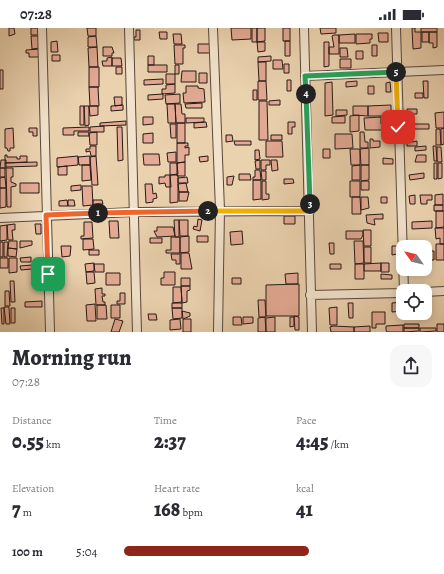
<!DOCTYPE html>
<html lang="en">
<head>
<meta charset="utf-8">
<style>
  :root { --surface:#fff; --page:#f7f7f7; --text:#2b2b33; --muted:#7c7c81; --accent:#8f2418 }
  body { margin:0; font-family:Alegreya,serif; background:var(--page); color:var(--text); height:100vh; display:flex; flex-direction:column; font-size:15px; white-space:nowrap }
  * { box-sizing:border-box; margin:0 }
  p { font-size:13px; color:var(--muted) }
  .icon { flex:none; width:22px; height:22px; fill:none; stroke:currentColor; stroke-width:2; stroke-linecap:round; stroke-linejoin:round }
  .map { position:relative; height:304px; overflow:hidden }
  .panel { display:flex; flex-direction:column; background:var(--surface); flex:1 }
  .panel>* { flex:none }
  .needle { width:26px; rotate:304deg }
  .tools { position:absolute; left:396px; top:212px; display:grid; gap:8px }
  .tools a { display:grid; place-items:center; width:36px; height:36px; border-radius:8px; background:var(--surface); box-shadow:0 2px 10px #0003; font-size:20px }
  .pin { position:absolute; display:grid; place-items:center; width:34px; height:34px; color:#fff; margin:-17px; border-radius:8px; box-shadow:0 2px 6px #0006 }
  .km { position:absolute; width:20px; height:20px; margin:-10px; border-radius:50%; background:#222; color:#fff; font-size:11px; line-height:20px; text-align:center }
  .round { display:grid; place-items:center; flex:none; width:42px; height:42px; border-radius:12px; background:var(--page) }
  .summary { display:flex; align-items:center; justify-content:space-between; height:68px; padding:0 12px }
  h1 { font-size:22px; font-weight:800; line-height:30px }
  .figures { display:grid; grid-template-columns:repeat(3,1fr); gap:6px; height:68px; padding:4px 12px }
  .figures div { display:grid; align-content:center }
  .figures b { font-size:20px; font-weight:800 }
  .figures small { font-size:11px; font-weight:400 }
  .figures p { font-size:11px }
  ul { padding:0 12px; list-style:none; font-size:13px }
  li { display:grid; grid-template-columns:64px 48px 1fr; align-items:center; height:30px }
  li i { height:10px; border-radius:5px; background:var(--accent) }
  .status { display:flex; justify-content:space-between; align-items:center; height:28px; padding:0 20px; background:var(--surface); direction:ltr }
  .status svg { height:11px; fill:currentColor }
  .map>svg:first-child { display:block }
  .building { fill:#e4aa95; stroke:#261a15 }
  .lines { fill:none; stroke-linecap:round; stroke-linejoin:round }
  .minor-casing { stroke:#57483c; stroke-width:10 }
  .minor { stroke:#f2e2cb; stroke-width:8 }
  .split-1-casing { stroke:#fff; stroke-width:8 }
  .split-2-casing { stroke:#fff; stroke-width:8 }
  .split-3-casing { stroke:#fff; stroke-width:8 }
  .split-4-casing { stroke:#fff; stroke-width:8 }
  .split-5-casing { stroke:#fff; stroke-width:8 }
  .split-6-casing { stroke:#fff; stroke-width:8 }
  .split-1 { stroke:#f0652b; stroke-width:5 }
  .split-2 { stroke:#f0652b; stroke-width:5 }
  .split-3 { stroke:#f5b400; stroke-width:5 }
  .split-4 { stroke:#22a559; stroke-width:5 }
  .split-5 { stroke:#22a559; stroke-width:5 }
  .split-6 { stroke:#f5b400; stroke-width:5 }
</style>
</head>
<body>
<div class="status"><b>07:28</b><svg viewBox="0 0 49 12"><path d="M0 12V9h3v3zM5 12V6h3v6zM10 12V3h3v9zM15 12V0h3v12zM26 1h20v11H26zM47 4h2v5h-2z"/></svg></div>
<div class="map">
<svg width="444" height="304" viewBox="0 0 444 304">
  <rect width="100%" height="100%" fill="#ebd2af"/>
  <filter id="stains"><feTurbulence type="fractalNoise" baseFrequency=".005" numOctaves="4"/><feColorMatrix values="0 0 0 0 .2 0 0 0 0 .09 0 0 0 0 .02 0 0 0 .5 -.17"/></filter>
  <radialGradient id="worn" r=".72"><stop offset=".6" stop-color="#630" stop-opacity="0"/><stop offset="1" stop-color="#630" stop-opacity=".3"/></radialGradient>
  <!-- building -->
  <path class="building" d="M9,0H14L15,6L9,8Z
    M31,0H38V7H31Z
    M87,0H96V8H88Z
    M231,0H251V11L232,12Z
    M252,0H257V14H252Z
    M257,0H265V13L257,14Z
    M283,0H290V13H283Z
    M320,0H336V5L321,6Z
    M412,0H415V4H421V20L413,21Z
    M421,0H437V4H421Z
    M136,2H140V12H134V9H136Z
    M159,4H167V11H160Z
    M422,4H429V14H422Z
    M429,4H437V19L433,20V15H429Z
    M378,5H388V14H379Z
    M173,6H181L182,16H174Z
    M355,6V15H339V7Z
    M356,6H372V11H370V15L356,16Z
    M334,7H339V26H329V19H334L332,8Z
    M31,8H38L40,20L32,21Z
    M96,8L97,19H88V9Z
    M57,13L58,24H51V14Z
    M285,13H290V28H285Z
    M257,14H265V23L258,24Z
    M324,14H329V38L324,39Z
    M198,16H210V25H198Z
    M174,17H185V20H183V36H175Z
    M372,17H377V28H372Z
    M97,19L98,39H89L88,20Z
    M103,19H112L114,25H112V28H103Z
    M340,20H347L348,29H340Z
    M40,21V29H29V25H26V22Z
    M356,23H363V31H356Z
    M52,27H60V33H52Z
    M148,28H154V37H148Z
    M271,28V33L258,34V29Z
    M112,29V38H103L102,33H107V30Z
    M112,30H121L122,38H112Z
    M340,31H351V40H340Z
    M273,32H282L283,41H273Z
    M258,34H266V53H259Z
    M284,36H289V45H284Z
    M148,37H167V44H148Z
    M175,37H179V46H175Z
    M89,39H99V59H89Z
    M116,39H122V46H116Z
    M0,42H3V61H0Z
    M182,43H196V54H181Z
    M199,45H207V55H199Z
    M166,46H175V56H166Z
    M163,51V56L144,57V52Z
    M287,52H291V63H287Z
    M258,53H266L267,72H258Z
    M357,53V58L346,59V54Z
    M423,53H428V70H424Z
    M332,54L333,87L325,88V55Z
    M390,54L391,64H386V55Z
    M175,56V65L162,66V61H166V57Z
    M186,58H198V60L204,61L205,74L184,75L183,65H186Z
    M368,58H374V66H368Z
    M89,59H98L99,78H90Z
    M253,62H257V72H253Z
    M415,65H423V70H415Z
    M163,66V71L148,72V67Z
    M180,66V75L166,76L165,67Z
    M114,69H122V77L115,78Z
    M280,72V77H269V73Z
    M259,73H267L268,112H259Z
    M202,75V80H186L185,76Z
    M167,76H175L176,95H168Z
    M175,76H181L182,86H185V95H176Z
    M123,77V82L111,83V78Z
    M391,77V88H368V78Z
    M80,78H84V97H80Z
    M84,78H89V97L85,98Z
    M89,78H98V87L90,88Z
    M353,78H368V88L353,87Z
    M407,81H417V86H407Z
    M336,82H347V87L336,88Z
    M444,84V100H436L435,85Z
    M359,87V103L350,104V88Z
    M345,88V95H332V89Z
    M143,89H153V96L143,97Z
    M381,89V96H384V102H365L364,90Z
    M186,90H204V94L186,95Z
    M126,93V97L100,98V95Z
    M206,94L207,99L194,100V95Z
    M288,94H295V99H292V106H288Z
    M177,95H185V115H177Z
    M170,96H176V110H171Z
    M413,96H429V101H413Z
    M104,98V104H90V99Z
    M89,99V103H74V107H63V100Z
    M117,99H122L123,132L118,133Z
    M13,100L14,120H10V123H8L7,120H5V101Z
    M29,100H37V108H33V104H29Z
    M444,100V116L441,117V101Z
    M436,101H440L441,117H436Z
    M78,104H89V108H78Z
    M97,104V117H90L89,105Z
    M360,104H364L365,114H368V120H360Z
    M153,105V115H143V106Z
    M335,106H352L353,120L335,121Z
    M226,107H232L233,113L226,114Z
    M271,107H282V112H271Z
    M407,108H412V114L417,113V118H407Z
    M370,111H373V113H380V119L370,120Z
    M234,113H251V117H235Z
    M266,113H282L283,129H266Z
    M177,115H188V118H185V120L189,119V127H185V134L177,135Z
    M90,118H96V128H91L90,123L86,124V121H90Z
    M426,118V122L415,123V119Z
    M433,118H436L437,133H434Z
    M437,119H441L442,134H437Z
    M369,120V137H361L360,121Z
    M323,121H330V130H323Z
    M350,121H360V137H351Z
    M255,122H259L260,131L255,132Z
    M176,124V134H168L167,125Z
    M143,126H159L160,137H144Z
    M5,127H7V129H17V131H20V128H27V134L5,135Z
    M417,127H426V134H415Z
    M78,128V137L57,139V130Z
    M90,128V137H79L78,129Z
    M96,128L98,157H92L90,129Z
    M208,128V133L200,134L199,129Z
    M383,130L393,131V136H383Z
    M1,132H6V140H0Z
    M260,132V141H256L255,133Z
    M261,132H270V137H266V142H261Z
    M271,132H277L278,142L272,143Z
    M37,134V138L5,139V135Z
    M185,134V148H177V135Z
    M170,135H177L178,146L170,147Z
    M434,135H437V151H434Z
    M438,135H442V150L438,151Z
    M82,137H90L91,152L82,153Z
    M360,137V152H352V138Z
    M361,137H369V152L361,153Z
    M67,138V147H58V139Z
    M0,140H5V149H0Z
    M6,140H13V149H11V154L16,156V158L11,159V179H7Z
    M255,142H260L261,152H253V149H255Z
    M261,143H266V152H262Z
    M424,145V150L410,152L409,147Z
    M239,146H250L251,152H239Z
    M165,147H170L171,159H166L165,155L159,156V149H165Z
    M170,147H178V174L170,175Z
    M234,148L232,157H227V149Z
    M5,149L6,160H0V150Z
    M187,149L188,155H178V150Z
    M284,151H293L294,155L284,156Z
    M253,152H261V171L253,172Z
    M262,153H266V166H269V171L262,172Z
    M350,153H360V169H350Z
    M361,153H369V162H361Z
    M20,155H39V165H20Z
    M186,155L188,164H179L178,156Z
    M145,156H152L153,166L156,165L157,170L153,171V174L146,175Z
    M81,157V162L71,163V158Z
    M82,158H92L93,177L83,178Z
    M0,160H6V179L0,180Z
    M179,164H189L187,173H179Z
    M443,166V177H435V167Z
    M415,167V176H410L409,168Z
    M420,167H432V172H427V176H421Z
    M352,169H360L361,186H352Z
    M361,169H368L369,180L361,182Z
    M381,169H387V175H381Z
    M67,172L68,178H59V173Z
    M68,172H74L75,178H68Z
    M93,172H102L103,176L93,177Z
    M434,177H443V183H434Z
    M436,183H444V199L436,200Z
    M383,186V191H374L375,197L367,195L366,187Z
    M284,188H295V196H284Z
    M198,191L202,192L200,203L193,201L194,198L197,199Z
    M174,192H179V209H175Z
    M179,192H188V208H180Z
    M109,193H118L119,210H110Z
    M432,193V200L412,201V194Z
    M84,194H92L93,210L81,211V208H84Z
    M15,196V202H12L13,212H8L7,197Z
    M35,196H41V206H36Z
    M7,197V212L0,213V198Z
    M157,199H173L175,208L157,209L154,203H157Z
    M435,200H444V216H440V210L436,211Z
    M363,202H371V218H364Z
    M242,203L243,216L231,217L230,204Z
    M346,203H363V207L361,211H346Z
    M189,208V224L180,225V209Z
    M197,208H208V214H197Z
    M171,209H180V225H166V222H171Z
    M150,210H162V215H150Z
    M83,211H93L94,221L83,222Z
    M9,213H17V221L8,220Z
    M20,213H32V217L20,220Z
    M354,213H363L364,235L355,236Z
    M0,214H3V229H0Z
    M4,214H8L7,229H4Z
    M329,215H334V226H330Z
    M436,216H444V232H436Z
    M61,218H71L70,228L62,229Z
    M392,218H397V226L392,227Z
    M364,219H371V235H364Z
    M8,220L17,221L16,229L8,228Z
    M89,222H99V227H89Z
    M425,223H434V232H425Z
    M181,225H189L192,241H181Z
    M171,226H180V236H176V232H172Z
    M31,229V234H21L20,230Z
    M0,230H8V240H0Z
    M9,230H17V244L9,245Z
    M94,235V243L86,244L85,236Z
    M381,235V243H364V236Z
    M381,235H389V244H381Z
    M94,236H104V244H95Z
    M330,236H341V241H330Z
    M355,236H364V251H355Z
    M32,237V241L21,242L20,238Z
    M86,244H94L95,255L87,256Z
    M164,244H175V257H161V250H164Z
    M106,245H120V257H106Z
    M298,245V256H286L285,246Z
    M381,246L392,247V251H381Z
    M181,250H190V258H181Z
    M232,250H241V256H232Z
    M10,253H14L15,274H11Z
    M299,256V288H266V257Z
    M181,258H190V262L187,263V274L182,275Z
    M173,259H181L182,274L173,275Z
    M102,260V266H105V268H102L103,274H105V277H96L95,261Z
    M5,263H9L10,278H5Z
    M120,265H125V276H117V273H120Z
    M258,272H265L266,289H259Z
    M42,273V279H25V274Z
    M402,274V283L392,284V275Z
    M172,275H182V280H172Z
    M348,275H353V290H349Z
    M95,276L96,293H87L86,277Z
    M97,277H106L107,291H97Z
    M111,277H120V290H111Z
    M4,279H9L10,296H6Z
    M337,279V297H330L329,280Z
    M1,280H4V296H2Z
    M11,280H15V295H11Z
    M172,280H182V290L173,291Z
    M182,283L190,285V288L183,291Z
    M372,284H385V296H376V300H372Z
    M148,286H156L157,292H149Z
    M294,288L299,289V302H295Z
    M233,289H241L242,297H233Z
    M243,289H253V295L243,296Z
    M265,289L266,304H258V290Z
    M275,289V304H266V290Z
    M290,289H294V298L290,299Z
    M115,291L123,293L119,304H111Z
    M180,291L181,301L170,302V292Z
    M183,291H191V304H183Z
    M404,296H419V300H404Z
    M437,296H444V304H437Z
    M403,297V304H387L386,302V298Z
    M333,298L354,299V304H331L330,299Z
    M370,298V304H354V299Z
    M404,300H419V303L404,304Z
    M420,300H436V303L420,304Z"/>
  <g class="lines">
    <!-- minor casing -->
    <g class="minor-casing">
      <path id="minor" d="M42,0L50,304
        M129,0L137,304
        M213,0L220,182L218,304
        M304,0L312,304
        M396,0L404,263
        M305,48L444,42
        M0,190L134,184L310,183
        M425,264L444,263
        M310,267L403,265"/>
    </g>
    <!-- minor -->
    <use href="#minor" class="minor"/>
  </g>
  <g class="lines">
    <!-- split-1 casing -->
    <g class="split-1-casing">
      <path id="split-1" d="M48,246L46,187L98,185"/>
    </g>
    <!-- split-2 casing -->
    <g class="split-2-casing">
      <path id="split-2" d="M98,185L208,183"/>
    </g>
    <!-- split-3 casing -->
    <g class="split-3-casing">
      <path id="split-3" d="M208,183H310V176"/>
    </g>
    <!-- split-4 casing -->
    <g class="split-4-casing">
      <path id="split-4" d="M306,66L310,176"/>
    </g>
    <!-- split-5 casing -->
    <g class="split-5-casing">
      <path id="split-5" d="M306,66L305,48L396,44"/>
    </g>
    <!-- split-6 casing -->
    <g class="split-6-casing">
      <path id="split-6" d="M396,44L398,99"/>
    </g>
    <!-- split-1 -->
    <use href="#split-1" class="split-1"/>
    <!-- split-2 -->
    <use href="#split-2" class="split-2"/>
    <!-- split-3 -->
    <use href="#split-3" class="split-3"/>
    <!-- split-4 -->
    <use href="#split-4" class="split-4"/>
    <!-- split-5 -->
    <use href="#split-5" class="split-5"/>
    <!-- split-6 -->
    <use href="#split-6" class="split-6"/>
  </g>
  <rect width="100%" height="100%" filter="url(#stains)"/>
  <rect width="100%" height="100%" fill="url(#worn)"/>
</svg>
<div class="tools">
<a><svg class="needle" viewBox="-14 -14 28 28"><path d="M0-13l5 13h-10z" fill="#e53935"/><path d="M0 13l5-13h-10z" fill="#7c7c81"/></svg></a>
<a><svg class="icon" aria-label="locate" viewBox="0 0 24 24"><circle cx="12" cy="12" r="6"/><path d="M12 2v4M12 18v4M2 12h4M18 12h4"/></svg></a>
</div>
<div class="pin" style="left:48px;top:246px;background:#1e9e55"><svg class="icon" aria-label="arrive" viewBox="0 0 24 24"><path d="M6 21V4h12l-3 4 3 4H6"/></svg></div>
<div class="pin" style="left:398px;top:99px;background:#d93025"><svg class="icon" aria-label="check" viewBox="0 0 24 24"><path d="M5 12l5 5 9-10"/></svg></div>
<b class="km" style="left:98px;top:185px">1</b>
<b class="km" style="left:208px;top:183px">2</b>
<b class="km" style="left:310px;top:176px">3</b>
<b class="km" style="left:306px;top:66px">4</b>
<b class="km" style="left:396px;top:44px">5</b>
</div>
<section class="panel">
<div class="summary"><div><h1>Morning run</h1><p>07:28</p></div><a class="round"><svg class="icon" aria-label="share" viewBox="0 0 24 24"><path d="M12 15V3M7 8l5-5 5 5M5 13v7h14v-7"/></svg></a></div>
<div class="figures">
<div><p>Distance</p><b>0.55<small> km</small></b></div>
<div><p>Time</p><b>2:37</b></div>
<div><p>Pace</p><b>4:45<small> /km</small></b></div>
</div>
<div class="figures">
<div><p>Elevation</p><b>7<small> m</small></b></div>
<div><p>Heart rate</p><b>168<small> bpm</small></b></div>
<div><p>kcal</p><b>41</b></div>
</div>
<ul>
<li><b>100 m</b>5:04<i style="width:60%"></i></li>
</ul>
</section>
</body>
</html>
